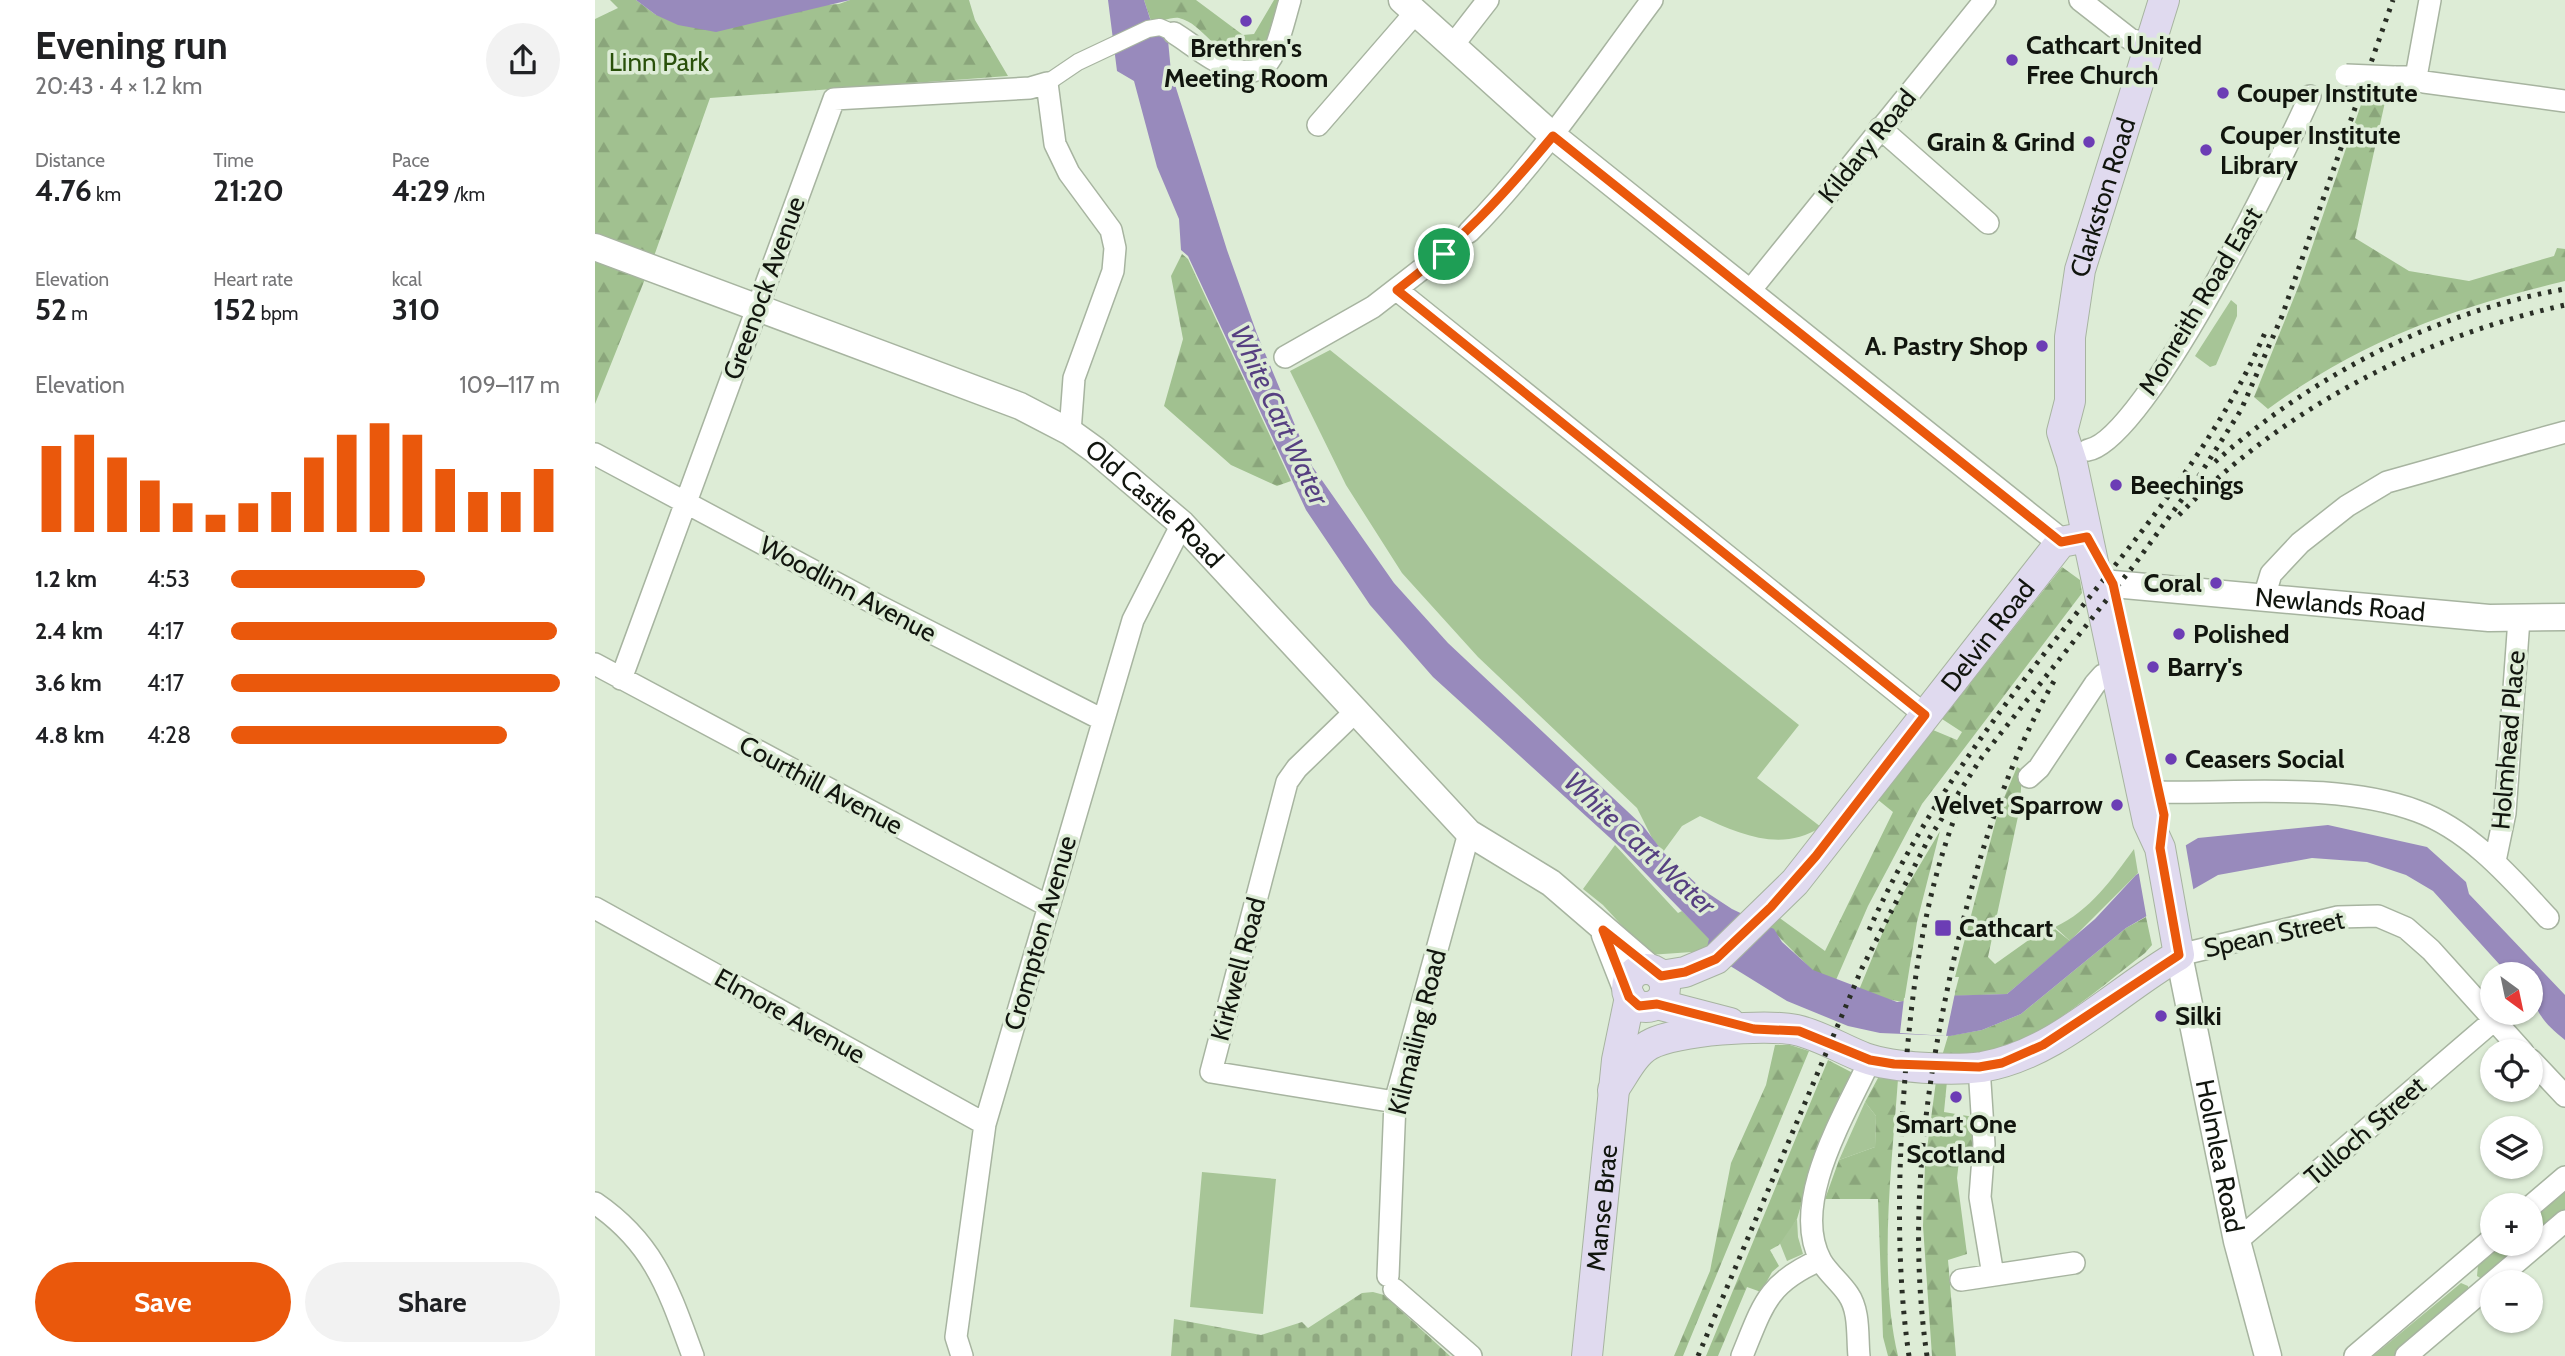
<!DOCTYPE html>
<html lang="en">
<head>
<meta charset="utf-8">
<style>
  :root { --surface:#fff; --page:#f2f2f2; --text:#202124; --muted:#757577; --accent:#ea580c }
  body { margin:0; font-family:Cabin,sans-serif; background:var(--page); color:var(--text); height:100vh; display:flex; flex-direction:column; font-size:26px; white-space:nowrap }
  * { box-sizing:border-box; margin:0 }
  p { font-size:23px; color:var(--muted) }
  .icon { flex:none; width:38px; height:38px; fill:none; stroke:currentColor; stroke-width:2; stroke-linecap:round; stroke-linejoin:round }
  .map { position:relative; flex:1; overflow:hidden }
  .details { display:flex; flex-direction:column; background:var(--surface); width:595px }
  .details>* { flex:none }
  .needle { width:46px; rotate:147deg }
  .fabs { position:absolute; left:1885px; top:962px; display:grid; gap:14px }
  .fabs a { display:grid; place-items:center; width:63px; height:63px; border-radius:50%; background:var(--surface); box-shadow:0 2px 5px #0004; font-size:35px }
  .pin { position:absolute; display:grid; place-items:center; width:60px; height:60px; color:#fff; margin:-30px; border:4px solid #fff; border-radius:50%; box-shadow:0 2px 7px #0007 }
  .round { display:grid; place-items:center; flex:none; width:74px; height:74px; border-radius:37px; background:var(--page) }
  .headline { display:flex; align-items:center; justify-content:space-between; height:119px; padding:0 35px }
  h1 { font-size:38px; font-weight:800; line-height:52px }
  .figures { display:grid; grid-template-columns:repeat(3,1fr); gap:10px; height:119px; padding:7px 35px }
  .figures div { display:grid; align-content:center }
  .figures b { font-size:30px; font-weight:800 }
  .figures small { font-size:19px; font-weight:400 }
  .figures p { font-size:19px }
  .chart { height:196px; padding:14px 35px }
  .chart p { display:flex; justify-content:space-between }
  .chart svg { width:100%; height:126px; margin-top:7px; stroke:var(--accent); stroke-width:6 }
  .cta { display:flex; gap:14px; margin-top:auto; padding:14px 35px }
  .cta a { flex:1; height:80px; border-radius:42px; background:var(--accent); color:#fff; font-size:28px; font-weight:800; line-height:80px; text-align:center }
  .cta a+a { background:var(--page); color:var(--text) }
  ul { padding:0 35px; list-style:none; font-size:23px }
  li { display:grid; grid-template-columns:112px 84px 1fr; align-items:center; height:52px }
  li i { height:18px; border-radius:9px; background:var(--accent) }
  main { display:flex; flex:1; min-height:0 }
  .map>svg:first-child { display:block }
  .green { fill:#a7c597 }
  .forest { fill:url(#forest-firs) }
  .cemetery { fill:url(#cemetery-stones) }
  .water { fill:#988abc }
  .pier { fill:#ddecd6 }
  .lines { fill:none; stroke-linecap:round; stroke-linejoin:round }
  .pedestrian-casing { stroke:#a7b4a0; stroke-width:18 }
  .minor-casing { stroke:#a7b4a0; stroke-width:24 }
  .tertiary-casing { stroke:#a7b4a0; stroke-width:29 }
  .secondary-casing { stroke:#a7b4a0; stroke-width:32 }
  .pedestrian { stroke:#fff; stroke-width:16 }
  .minor { stroke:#fff; stroke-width:21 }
  .tertiary { stroke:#fff; stroke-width:26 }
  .secondary { stroke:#e0daef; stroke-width:30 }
  .rail { stroke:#292e25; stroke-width:5; stroke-dasharray:3.5 7; stroke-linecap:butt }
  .minor-bridge-casing { stroke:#a7b4a0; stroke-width:24; stroke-linecap:butt }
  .minor-bridge { stroke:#fff; stroke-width:21 }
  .route-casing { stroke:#fff; stroke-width:14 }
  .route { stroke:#ea580c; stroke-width:9 }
  .poi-dot { fill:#6c3db5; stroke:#ddecd6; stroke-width:2.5 }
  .labels { text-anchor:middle; stroke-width:7; stroke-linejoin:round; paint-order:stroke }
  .poi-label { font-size:26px; font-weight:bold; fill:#11150e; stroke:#ddecd6; text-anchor:start }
  .park-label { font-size:26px; fill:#29500a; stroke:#ddecd6 }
  .street-label { font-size:26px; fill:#11150e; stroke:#ddecd6 }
  .water-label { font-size:28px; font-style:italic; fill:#564081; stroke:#ddecd6 }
</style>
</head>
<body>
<main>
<section class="details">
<div class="headline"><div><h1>Evening run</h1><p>20:43 · 4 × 1.2 km</p></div><a class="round"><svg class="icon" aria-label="share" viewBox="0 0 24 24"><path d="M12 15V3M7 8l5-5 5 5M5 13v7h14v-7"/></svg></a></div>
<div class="figures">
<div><p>Distance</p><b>4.76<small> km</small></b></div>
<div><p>Time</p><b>21:20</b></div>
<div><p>Pace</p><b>4:29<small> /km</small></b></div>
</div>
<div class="figures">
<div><p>Elevation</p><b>52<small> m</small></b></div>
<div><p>Heart rate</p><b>152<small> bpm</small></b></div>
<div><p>kcal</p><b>310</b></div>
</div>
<div class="chart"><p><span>Elevation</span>109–117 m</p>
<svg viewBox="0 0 160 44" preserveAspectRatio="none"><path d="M5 44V14M15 44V10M25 44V18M35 44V26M45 44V34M55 44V38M65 44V34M75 44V30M85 44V18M95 44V10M105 44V6M115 44V10M125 44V22M135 44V30M145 44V30M155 44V22"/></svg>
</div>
<ul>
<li><b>1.2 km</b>4:53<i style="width:59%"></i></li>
<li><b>2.4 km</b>4:17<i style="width:99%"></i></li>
<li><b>3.6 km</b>4:17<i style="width:100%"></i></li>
<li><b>4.8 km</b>4:28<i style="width:84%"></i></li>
</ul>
<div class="cta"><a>Save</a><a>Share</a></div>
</section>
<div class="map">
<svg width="1970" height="1356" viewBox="0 0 1970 1356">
  <defs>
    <pattern id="forest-firs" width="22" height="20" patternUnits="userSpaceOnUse" patternTransform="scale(1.75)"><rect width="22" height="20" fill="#a1c190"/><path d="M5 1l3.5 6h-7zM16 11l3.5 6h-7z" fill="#8aa57b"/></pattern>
    <pattern id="cemetery-stones" width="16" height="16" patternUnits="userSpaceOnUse" patternTransform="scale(1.75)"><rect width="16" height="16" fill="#a7c597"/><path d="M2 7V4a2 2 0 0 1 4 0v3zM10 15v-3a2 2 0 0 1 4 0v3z" fill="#8fa881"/></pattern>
  </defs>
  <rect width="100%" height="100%" fill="#ddecd6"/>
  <!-- green -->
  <path class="green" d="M1636,300L1642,305V316L1621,365L1615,367L1600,356Z
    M735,350L1204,725L1162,778L1226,827C1186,853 1145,834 1105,816L1087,826L1068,852L1057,838L1042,808L883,657L807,573L751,485L695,371Z
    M1020,845L1083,913L1087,911L1115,939L1111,951L1054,955L1008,905L988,889Z
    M1539,849L1543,873L1475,941L1460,927C1495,911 1517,879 1539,849Z
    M1270,1102L1281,1116L1280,1147L1244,1160Z
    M607,1172L681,1179L668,1314L595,1307Z
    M1970,1192V1212L1936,1242V1221Z
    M1202,1219L1203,1237L1208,1254L1192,1261L1184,1241Z
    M1908,1244H1933L1887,1279L1882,1276L1883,1265Z
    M1866,1283L1873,1286L1874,1293L1803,1356H1778Z"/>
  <!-- forest -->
  <path class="forest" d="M15,0H41L61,15L244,4L255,0H374L380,20L413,76L115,98L58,259L0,235V19L23,8Z
    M549,0H601L648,35L659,34L679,0H684L671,45L655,57C617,57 610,24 584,18C575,17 565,22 557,24Z
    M1769,96L1790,102L1760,238L1814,271L1874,281L1959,256L1962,248L1970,249V281C1858,308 1767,340 1673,409L1659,397L1704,285Z
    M587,254L593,259L696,481L682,486L636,465L569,406L588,339L576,276Z
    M0,256L52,274L0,404Z
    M1467,567L1485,580L1487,593L1327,804L1273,906L1241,980L1218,971L1173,926L1182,916L1230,951L1298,812L1282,799L1338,730L1362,740L1367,732L1347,719Z
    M1422,767L1427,770L1425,807L1393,957L1400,964L1455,925L1475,941L1412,994L1359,996L1364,977H1360L1403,812Z
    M1345,831L1322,922L1309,1002L1283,998L1264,990L1294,917Z
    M1551,917L1557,945L1550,953C1508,985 1465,1024 1416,1045C1395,1054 1370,1055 1347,1056L1353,1036L1387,1030L1426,1014L1531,928Z
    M1180,1045H1195L1214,1051L1088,1356H1079L1115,1271L1136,1163L1171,1085Z
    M1233,1060L1256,1072V1077L1219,1161L1202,1219L1184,1245L1175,1250L1184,1266L1177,1272L1166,1292L1152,1287L1123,1356H1111Z
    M1283,1078L1303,1079C1297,1165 1283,1272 1303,1356H1293L1288,1337L1283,1199H1230L1244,1160L1280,1147L1281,1116L1270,1102Z
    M1341,1081H1352L1349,1112L1379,1117L1380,1152H1365L1362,1178L1372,1254L1353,1260L1361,1356H1337L1328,1226L1330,1164Z"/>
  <!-- cemetery -->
  <path class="cemetery" d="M778,1292L789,1295L855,1356H576L579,1319L666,1335L707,1322L713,1328L767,1293Z"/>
  <!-- water -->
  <path class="water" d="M41,0H255L121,32L83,25L61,15Z
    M513,0H549L560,34L573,40L576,72L632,250L662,334L717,466L799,583L853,643L1048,826L1069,853L1108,890L1137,909L1179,929L1187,942L1218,970L1302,1002L1344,996L1412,994L1500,919L1541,875L1603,838L1733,825L1832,847L1871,882L1874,894L1970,995V1040C1945,1020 1936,1007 1936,975H1914L1838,891L1811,875L1772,862L1717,858L1623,875L1531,928L1426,1014L1387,1030L1355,1036L1285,1033L1253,1026L1192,1001L1111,951L1114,939L1025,847L838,677L775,605L711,510L593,256L586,250L584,219L562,167L539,81L522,71Z"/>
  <!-- pier -->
  <path class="pier" d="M1590,841L1599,893L1552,920L1543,869Z
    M1360,993L1351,1036L1305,1033L1309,998Z"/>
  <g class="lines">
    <!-- pedestrian casing -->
    <g class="pedestrian-casing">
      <path id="pedestrian" d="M452,83L483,62L553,29L565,27L579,33"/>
    </g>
    <!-- minor casing -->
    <g class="minor-casing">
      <path id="minor" d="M1485,0L1535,39L1556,45
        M579,33C604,48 659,99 679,52C686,35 690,17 695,0
        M858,45L893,0
        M1799,77H1821L1829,82L1970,101
        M1821,77L1835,0
        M723,125L821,12
        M1285,128L1393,223
        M874,232C944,161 998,79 1057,0
        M802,290L1330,715
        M1154,292L1390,0
        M690,357L778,307L858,245
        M1493,450C1551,440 1688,157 1715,96
        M0,454L284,606L508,720
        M1669,597L1676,574L1705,543L1752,506L1792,482L1970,432
        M0,664L453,906
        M26,679L239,99L435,88L452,83L460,144L474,173L516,230L520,248L518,271L479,378L475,432
        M761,711L702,768L692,782L616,1072L800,1102
        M1434,777L1444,768L1500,684L1508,675L1521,671
        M1563,792C1646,794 1743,782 1822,811C1875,830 1916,878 1953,918
        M1900,861L1910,813L1924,619
        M0,908L390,1124
        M1584,955L1743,917L1783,916L1811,928L1836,950L1928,1052
        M1936,1060L1970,1096
        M1384,1067L1389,1144L1385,1197L1398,1275
        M0,1203C60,1244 74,1291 98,1356
        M1936,1206L1970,1177
        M1642,1241L1898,1021
        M793,1276L800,1102L874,833
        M1366,1280L1479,1263
        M799,1289L876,1356
        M367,1356L361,1337L390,1124L538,620L587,524
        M1147,1356C1168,1305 1172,1283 1225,1260
        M1264,1356C1262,1336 1265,1311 1253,1294C1245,1282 1233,1273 1226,1261C1194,1203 1251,1113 1275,1060
        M1760,1356L1897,1239
        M1811,1356L1970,1221"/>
    </g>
    <!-- tertiary casing -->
    <g class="tertiary-casing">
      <g id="tertiary">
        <path d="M807,0L958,136L1466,542"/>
        <path id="s1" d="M0,247L425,406L475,432L500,450L587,524L874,833L956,883L1056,969"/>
        <path id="s2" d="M1518,584L1894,618L1970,617"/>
        <path d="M1010,935L1032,991"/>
        <path id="s3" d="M1584,955L1642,1241L1673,1356"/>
      </g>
    </g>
    <!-- secondary casing -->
    <g class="secondary-casing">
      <g id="secondary">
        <circle cx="1051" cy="988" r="19"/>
        <path id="s4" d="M1066,976L1090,972L1121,959L1200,882L1466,542L1492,537"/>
        <path d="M1062,1004L1135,1023"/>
        <path id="s5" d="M1018,1090C1029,1075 1038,1054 1054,1045C1079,1030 1173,1024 1201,1030C1225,1035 1248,1050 1270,1058C1299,1068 1357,1071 1387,1067C1461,1055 1521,991 1584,955L1565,848L1553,822L1477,463L1467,432L1475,401V337L1485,270L1569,0"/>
        <path id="s6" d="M992,1356L1022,1060L1035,997"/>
      </g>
    </g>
    <!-- pedestrian -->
    <use href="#pedestrian" class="pedestrian"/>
    <!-- minor -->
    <use href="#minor" class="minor"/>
    <!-- tertiary -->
    <use href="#tertiary" class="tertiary"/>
    <!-- secondary -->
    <use href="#secondary" class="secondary"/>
    <!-- rail -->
    <path class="rail" d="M1620,462C1718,375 1840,312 1970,289
      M1584,515C1687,409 1826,337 1970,305
      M1274,930C1319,829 1381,741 1449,654C1531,550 1620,451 1672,328
      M1103,1356L1267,968L1333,840L1387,757L1540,564L1604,476L1646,410L1687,316L1798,0
      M1314,1356C1302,1273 1303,1190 1308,1106C1315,999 1327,894 1369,794
      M1332,1356C1312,1218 1330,1085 1361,950C1383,857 1411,765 1459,681"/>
    <!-- minor-bridge casing -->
    <g class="minor-bridge-casing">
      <path id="minor-bridge" d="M1751,75L1799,77"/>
    </g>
    <!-- minor-bridge -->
    <use href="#minor-bridge" class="minor-bridge"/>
  </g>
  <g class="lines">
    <!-- route casing -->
    <g class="route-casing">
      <path id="route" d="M958,136L1466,542L1492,537L1518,584L1569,815L1565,848L1584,955L1448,1045L1407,1063L1384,1067L1299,1064L1275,1060L1204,1031L1159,1029L1062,1004L1044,1006L1034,997L1008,930L1066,976L1090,972L1121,959L1176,907L1221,856L1330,715L802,290C865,242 907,197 958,136Z"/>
    </g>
    <!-- route -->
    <use href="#route" class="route"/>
  </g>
  <!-- markers -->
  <g class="poi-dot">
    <circle cx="651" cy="21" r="7"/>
    <circle cx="1417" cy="60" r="7"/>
    <circle cx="1628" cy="93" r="7"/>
    <circle cx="1494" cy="142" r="7"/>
    <circle cx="1611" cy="150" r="7"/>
    <circle cx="1447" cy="346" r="7"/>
    <circle cx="1521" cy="485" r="7"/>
    <circle cx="1621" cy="583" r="7"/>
    <circle cx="1584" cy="634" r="7"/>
    <circle cx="1558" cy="667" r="7"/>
    <circle cx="1576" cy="759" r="7"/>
    <circle cx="1522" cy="805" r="7"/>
    <rect x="1339" y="919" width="18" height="18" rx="3.5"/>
    <circle cx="1566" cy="1016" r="7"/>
    <circle cx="1361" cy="1097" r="7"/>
  </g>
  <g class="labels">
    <!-- poi labels -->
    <g class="poi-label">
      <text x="1431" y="54">Cathcart United<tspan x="1431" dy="30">Free Church</tspan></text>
      <text x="651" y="57" text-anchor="middle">Brethren's<tspan x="651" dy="30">Meeting Room</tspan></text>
      <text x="1642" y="102">Couper Institute</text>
      <text x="1625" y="144">Couper Institute<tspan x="1625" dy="30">Library</tspan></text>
      <text x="1480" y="151" text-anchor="end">Grain &amp; Grind</text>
      <text x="1433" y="355" text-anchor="end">A. Pastry Shop</text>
      <text x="1535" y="494">Beechings</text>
      <text x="1607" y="592" text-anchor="end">Coral</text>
      <text x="1598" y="643">Polished</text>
      <text x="1572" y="676">Barry's</text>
      <text x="1590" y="768">Ceasers Social</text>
      <text x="1508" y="814" text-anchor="end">Velvet Sparrow</text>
      <text x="1364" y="937">Cathcart</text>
      <text x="1580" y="1025">Silki</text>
      <text x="1361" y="1133" text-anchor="middle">Smart One<tspan x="1361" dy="30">Scotland</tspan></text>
    </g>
    <!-- park labels -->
    <g class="park-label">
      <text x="64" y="71">Linn Park</text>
    </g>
    <!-- street labels -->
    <g class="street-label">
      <text transform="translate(1272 146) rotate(-51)" y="9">Kildary Road</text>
      <text dy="9" stroke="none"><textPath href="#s5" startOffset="1405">Clarkston Road</textPath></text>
      <text transform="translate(169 288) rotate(-70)" y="9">Greenock Avenue</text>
      <text transform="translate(1605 301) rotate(-59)" y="9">Monreith Road East</text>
      <text dy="9" stroke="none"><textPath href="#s1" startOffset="621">Old Castle Road</textPath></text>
      <text transform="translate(253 589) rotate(28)" y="9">Woodlinn Avenue</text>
      <text dy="9" stroke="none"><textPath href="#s2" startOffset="228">Newlands Road</textPath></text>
      <text dy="9" stroke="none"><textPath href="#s4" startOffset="481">Delvin Road</textPath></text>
      <text transform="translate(1913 740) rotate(-85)" y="9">Holmhead Place</text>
      <text transform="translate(226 785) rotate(28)" y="9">Courthill Avenue</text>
      <text transform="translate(445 933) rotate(-74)" y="9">Crompton Avenue</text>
      <text transform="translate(1679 934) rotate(-12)" y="9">Spean Street</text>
      <text transform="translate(643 969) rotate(-75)" y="9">Kirkwell Road</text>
      <text transform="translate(195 1016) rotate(29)" y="9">Elmore Avenue</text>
      <text transform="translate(822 1032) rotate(-76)" y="9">Kilmailing Road</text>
      <text transform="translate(1770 1131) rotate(-41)" y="9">Tulloch Street</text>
      <text dy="9" stroke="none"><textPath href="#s3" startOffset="205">Holmlea Road</textPath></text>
      <text dy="9" stroke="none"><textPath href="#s6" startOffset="149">Manse Brae</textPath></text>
    </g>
    <!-- water labels -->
    <g class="water-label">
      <text transform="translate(685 415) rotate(65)" y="10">White Cart Water</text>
      <text transform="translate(1045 843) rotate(43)" y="10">White Cart Water</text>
    </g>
  </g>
</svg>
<div class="fabs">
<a><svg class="needle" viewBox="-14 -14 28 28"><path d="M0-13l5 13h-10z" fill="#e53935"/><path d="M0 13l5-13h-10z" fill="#757577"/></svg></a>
<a><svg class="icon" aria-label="locate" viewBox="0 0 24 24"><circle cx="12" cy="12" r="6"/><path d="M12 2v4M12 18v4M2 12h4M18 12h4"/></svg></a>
<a><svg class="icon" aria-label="layers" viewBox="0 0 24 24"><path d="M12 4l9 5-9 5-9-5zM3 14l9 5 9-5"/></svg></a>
<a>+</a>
<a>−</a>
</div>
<div class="pin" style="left:849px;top:254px;background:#1e9e55"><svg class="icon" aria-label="arrive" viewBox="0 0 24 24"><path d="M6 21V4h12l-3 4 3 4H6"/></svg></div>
</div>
</main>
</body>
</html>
